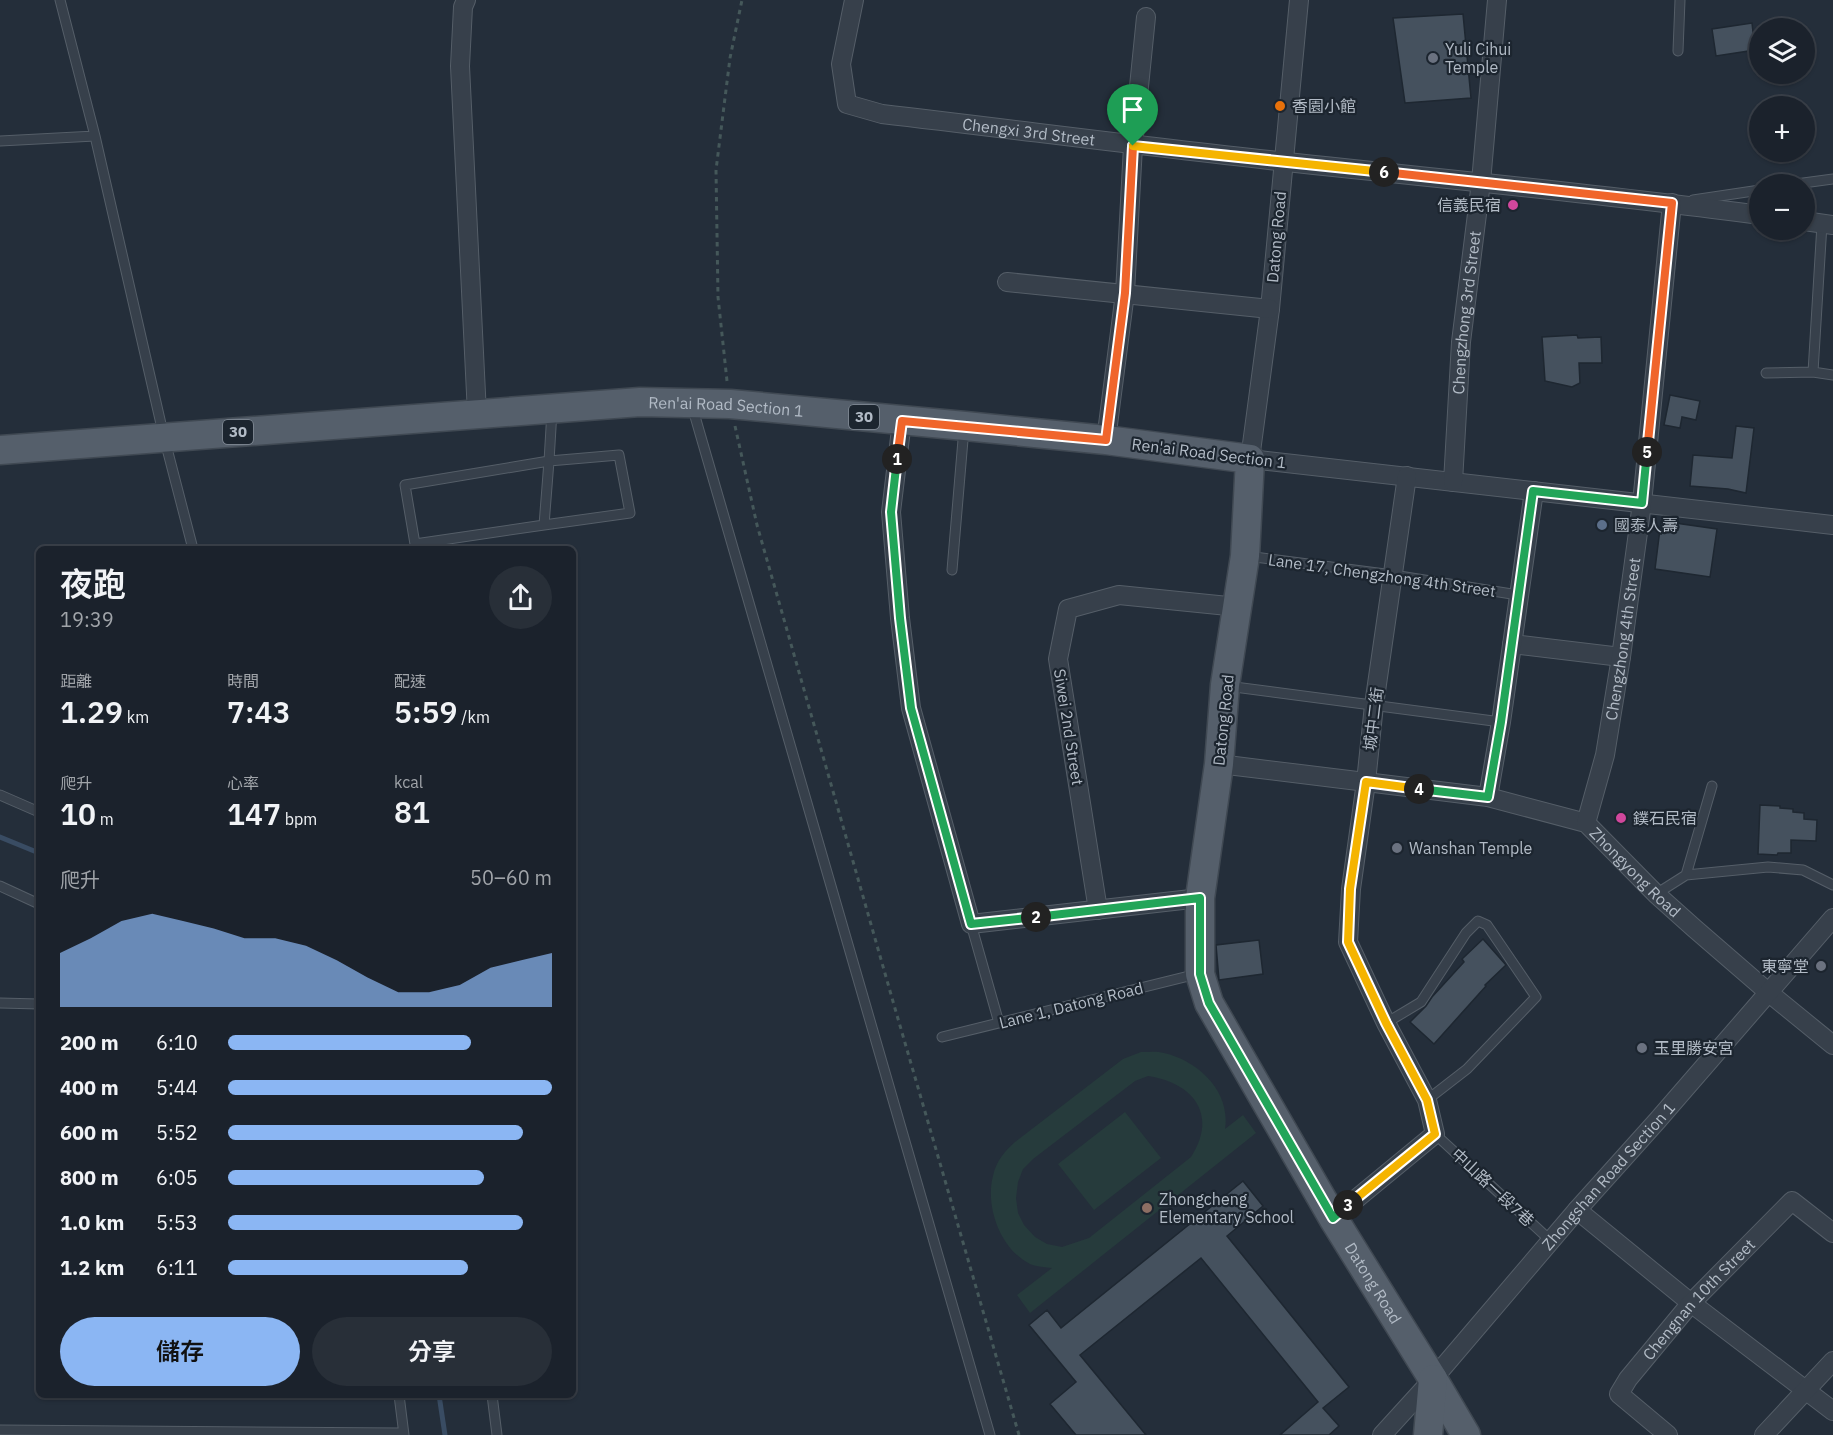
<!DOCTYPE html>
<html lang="zh-TW">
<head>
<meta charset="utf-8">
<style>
  :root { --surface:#1b222c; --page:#282f38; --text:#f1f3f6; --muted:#a0a4a9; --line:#393f48; --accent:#8bb6f3 }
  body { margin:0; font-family:"IBM Plex Sans","Noto Sans TC",sans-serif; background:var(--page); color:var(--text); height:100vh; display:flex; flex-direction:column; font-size:22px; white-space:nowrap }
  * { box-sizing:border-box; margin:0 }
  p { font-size:20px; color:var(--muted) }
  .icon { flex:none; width:33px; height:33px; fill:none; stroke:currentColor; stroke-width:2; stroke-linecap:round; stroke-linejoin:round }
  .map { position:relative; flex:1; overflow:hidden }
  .side { position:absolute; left:36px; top:546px; width:540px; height:852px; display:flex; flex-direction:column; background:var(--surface); border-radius:9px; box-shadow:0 2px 4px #0004,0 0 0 2px var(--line) }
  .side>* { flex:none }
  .fabs { position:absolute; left:1749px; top:18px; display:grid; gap:12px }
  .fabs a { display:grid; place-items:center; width:66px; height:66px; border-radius:50%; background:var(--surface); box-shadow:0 2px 4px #0004,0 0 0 2px var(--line); font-size:30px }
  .pin { position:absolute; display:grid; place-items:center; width:51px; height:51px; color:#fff; margin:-62px -26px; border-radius:50% 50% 50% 0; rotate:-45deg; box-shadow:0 0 6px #0007 }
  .pin .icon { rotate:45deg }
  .km { position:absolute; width:30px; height:30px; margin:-15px; border-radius:50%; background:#222; color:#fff; font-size:16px; line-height:30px; text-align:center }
  .round { display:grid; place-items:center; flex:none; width:63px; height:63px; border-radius:32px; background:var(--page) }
  .overview { display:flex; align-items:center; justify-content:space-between; height:102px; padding:0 24px }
  h1 { font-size:33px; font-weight:600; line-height:45px }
  .stats { display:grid; grid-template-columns:repeat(3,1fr); gap:9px; height:102px; padding:6px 24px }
  .stats div { display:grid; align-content:center }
  .stats b { font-size:30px; font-weight:600 }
  .stats small { font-size:16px; font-weight:400 }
  .stats p { font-size:16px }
  .chart { height:168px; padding:12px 24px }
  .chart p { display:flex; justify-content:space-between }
  .chart svg { width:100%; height:108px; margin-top:6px; fill:var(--accent); opacity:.7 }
  .action { display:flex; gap:12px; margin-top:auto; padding:12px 24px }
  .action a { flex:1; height:69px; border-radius:36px; background:var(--accent); color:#111; font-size:24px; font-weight:600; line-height:69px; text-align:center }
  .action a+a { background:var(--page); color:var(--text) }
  ul { padding:0 24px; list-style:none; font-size:20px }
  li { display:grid; grid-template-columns:96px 72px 1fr; align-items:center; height:45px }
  li i { height:15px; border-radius:8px; background:var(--accent) }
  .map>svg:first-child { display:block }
  .green { fill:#263b3c; fill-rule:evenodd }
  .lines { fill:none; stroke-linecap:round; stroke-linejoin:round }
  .stream { stroke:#394c63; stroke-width:5 }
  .building { fill:#45515e; stroke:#1e2731; stroke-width:1.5 }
  .lane-casing { stroke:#555e68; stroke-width:11 }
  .street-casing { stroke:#555e68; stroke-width:20 }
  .primary-casing { stroke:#404953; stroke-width:31 }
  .path { stroke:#45585a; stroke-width:3; stroke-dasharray:4.5 4.5; stroke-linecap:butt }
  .lane { stroke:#37404b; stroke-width:9 }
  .street { stroke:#37404b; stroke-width:18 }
  .primary { stroke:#555f6b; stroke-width:28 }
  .split-1-casing { stroke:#fff; stroke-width:12 }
  .split-2-casing { stroke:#fff; stroke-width:12 }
  .split-3-casing { stroke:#fff; stroke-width:12 }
  .split-4-casing { stroke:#fff; stroke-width:12 }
  .split-5-casing { stroke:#fff; stroke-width:12 }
  .split-6-casing { stroke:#fff; stroke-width:12 }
  .split-7-casing { stroke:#fff; stroke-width:12 }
  .split-1 { stroke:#f0652b; stroke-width:8 }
  .split-2 { stroke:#22a559; stroke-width:8 }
  .split-3 { stroke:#22a559; stroke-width:8 }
  .split-4 { stroke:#f5b400; stroke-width:8 }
  .split-5 { stroke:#22a559; stroke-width:8 }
  .split-6 { stroke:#f0652b; stroke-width:8 }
  .split-7 { stroke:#f5b400; stroke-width:8 }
  .worship-dot { fill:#6b7280; stroke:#1c252f; stroke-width:2 }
  .food-dot { fill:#e8710a; stroke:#1c252f; stroke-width:2 }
  .hotel-dot { fill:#d1479c; stroke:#1c252f; stroke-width:2 }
  .service-dot { fill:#5c6f8a; stroke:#1c252f; stroke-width:2 }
  .education-dot { fill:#8d6e63; stroke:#1c252f; stroke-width:2 }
  .labels { text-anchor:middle; stroke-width:4.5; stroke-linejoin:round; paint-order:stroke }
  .shield { fill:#1c252f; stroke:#858e99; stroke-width:1.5 }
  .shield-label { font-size:15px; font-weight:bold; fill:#b2bbc6 }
  .poi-label { font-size:16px; fill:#b2bbc6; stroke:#1c252f; text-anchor:start }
  .street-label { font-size:16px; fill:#b2bbc6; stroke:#1c252f }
</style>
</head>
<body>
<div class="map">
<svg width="1833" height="1435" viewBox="0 0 1833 1435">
  <rect width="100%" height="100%" fill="#242e3a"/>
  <!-- green -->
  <path class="green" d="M1141,1052C1149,1052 1157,1051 1164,1053C1199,1061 1231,1092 1225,1129L1243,1115L1256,1133L1030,1313L1017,1295L1052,1268C1045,1267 1037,1267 1030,1264C1000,1249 985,1206 993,1176C996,1161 1005,1151 1015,1142L1123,1059ZM1148,1076C1194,1083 1218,1115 1191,1157L1089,1238L1062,1247L1047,1244L1035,1237L1024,1225L1018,1213L1016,1198L1018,1182L1023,1169L1033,1159L1135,1081Z
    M1125,1112L1161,1158L1094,1210L1058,1164Z"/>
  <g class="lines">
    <!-- stream -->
    <path class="stream" d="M0,837L39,853
      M439,1395L445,1435"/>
  </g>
  <!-- building -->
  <path class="building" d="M1463,14L1471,98L1405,103L1393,18Z
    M1752,23L1755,50L1716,56L1712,29Z
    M1577,335L1578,338L1601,337L1602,363H1579L1580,383L1572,387L1545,381L1542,337Z
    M1670,395L1700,401L1696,420L1682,417L1680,428L1664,425Z
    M1736,426L1754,428L1746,493L1728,489L1690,486L1693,455L1732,458Z
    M1661,521L1717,529L1710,577L1655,569Z
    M1760,805L1780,806V808L1793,809V812L1804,813V819L1817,820L1816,841L1791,840V853H1778L1777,855L1758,854Z
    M1483,939L1506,965L1485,985L1486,986L1434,1044L1410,1022L1426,1006L1432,997L1464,962L1462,959Z
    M1259,940L1263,974L1219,980L1216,945Z
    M1243,1181L1263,1206L1227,1236L1349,1387L1323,1408L1339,1426L1329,1435H1280L1318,1402L1201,1258L1080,1355L1146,1435H1076L1050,1404L1076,1382L1029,1325L1047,1310L1061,1328Z"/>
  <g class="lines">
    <!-- lane casing -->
    <g class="lane-casing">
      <path id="lane" d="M60,0L95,136
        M1678,51L1680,0
        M0,141L95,136L164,437L193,549
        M1796,184L1833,179
        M1693,200L1760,190
        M1822,224L1813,372L1833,375
        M1766,373L1813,372
        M692,406L990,1435
        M544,525L630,513L619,455L549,461L544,525L415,544L405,485L549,461L552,411
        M1247,556L1393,575L1518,595
        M952,570L964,428
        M1227,686L1501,722
        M0,795L39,812
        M1686,875L1712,786
        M0,886L39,904
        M1656,894L1686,875L1768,867L1803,870L1833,885
        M971,924L999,1023
        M0,1003L39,1004
        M1386,1023L1421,1002L1466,933L1478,921L1487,925L1536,997L1467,1069L1427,1100
        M942,1037L1197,974
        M1435,1134L1551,1241
        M399,1395L404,1435
        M492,1395L497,1435
        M0,1430L403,1433"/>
    </g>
    <!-- street casing -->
    <g class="street-casing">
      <g id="street">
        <path d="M466,0L463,7L460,66L477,414"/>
        <path id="s1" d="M854,0L841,64L847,104L882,114C1011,129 1140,146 1269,160C1433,178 1596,193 1760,215"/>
        <path d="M1299,0L1270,309L1250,459L1833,525"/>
        <path d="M1804,221L1833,225"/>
        <path d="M1007,282L1270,309"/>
        <path d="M902,421L891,512L900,618L911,708L971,924L1200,898"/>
        <path d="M1106,440L1125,293L1133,146L1146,17"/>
        <path id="s2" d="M1453,482L1461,342L1481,182L1497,0"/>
        <path d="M1512,644L1621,657"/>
        <path id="s3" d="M1219,764L1488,797L1586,823L1656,894L1694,928L1768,992L1833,1045"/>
        <path d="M1488,797L1501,722L1534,491"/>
        <path id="s4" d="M1586,823L1605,755L1621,657L1642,503L1672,203"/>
        <path d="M1098,910L1058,659L1068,609L1119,595L1238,607"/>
        <path d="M1577,1210L1691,1303L1833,1411"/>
        <path d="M1333,1218L1435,1134L1427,1100L1386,1023L1348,942L1351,889L1366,782L1374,705L1407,476"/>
        <path id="s5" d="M1382,1435L1433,1379L1577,1210L1657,1121L1833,918"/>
        <path id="s6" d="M1668,1435L1619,1394L1628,1379L1691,1303L1792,1201L1833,1233"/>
        <path d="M1764,1435L1833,1361"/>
      </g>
    </g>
    <!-- primary casing -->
    <g class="primary-casing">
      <g id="primary">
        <path id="s7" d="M0,450L640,402L730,404L965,426L1106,440L1250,459L1245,556L1225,685L1219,764L1200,898V974L1209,1003L1333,1218L1433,1379L1466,1435"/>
        <path d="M1428,1435L1433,1379"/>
      </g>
    </g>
    <!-- path -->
    <path class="path" d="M727,381L718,297L716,170L730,58L742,0
      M735,426L757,525L894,1005L1019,1435"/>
    <!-- lane -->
    <use href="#lane" class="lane"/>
    <!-- street -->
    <use href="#street" class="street"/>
    <!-- primary -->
    <use href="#primary" class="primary"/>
  </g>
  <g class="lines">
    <!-- split-1 casing -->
    <g class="split-1-casing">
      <path id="split-1" d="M897,459L902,421L1106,440L1125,293L1133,146"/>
    </g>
    <!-- split-2 casing -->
    <g class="split-2-casing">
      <path id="split-2" d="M897,459L891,512L900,618L911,708L971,924L1036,917"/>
    </g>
    <!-- split-3 casing -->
    <g class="split-3-casing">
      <path id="split-3" d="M1036,917L1200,898V974L1209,1003L1333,1218L1348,1205"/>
    </g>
    <!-- split-4 casing -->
    <g class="split-4-casing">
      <path id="split-4" d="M1348,1205L1435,1134L1427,1100L1386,1023L1348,942L1350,889L1366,782L1419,789"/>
    </g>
    <!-- split-5 casing -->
    <g class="split-5-casing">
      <path id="split-5" d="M1419,789L1488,797L1501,722L1533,491L1642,503L1647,452"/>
    </g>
    <!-- split-6 casing -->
    <g class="split-6-casing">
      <path id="split-6" d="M1384,172L1672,203L1647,452"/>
    </g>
    <!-- split-7 casing -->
    <g class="split-7-casing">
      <path id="split-7" d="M1133,146L1384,172"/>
    </g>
    <!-- split-1 -->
    <use href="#split-1" class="split-1"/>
    <!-- split-2 -->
    <use href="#split-2" class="split-2"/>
    <!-- split-3 -->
    <use href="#split-3" class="split-3"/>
    <!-- split-4 -->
    <use href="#split-4" class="split-4"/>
    <!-- split-5 -->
    <use href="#split-5" class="split-5"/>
    <!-- split-6 -->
    <use href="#split-6" class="split-6"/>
    <!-- split-7 -->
    <use href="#split-7" class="split-7"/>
  </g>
  <!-- markers -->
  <g class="worship-dot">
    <circle cx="1433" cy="58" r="6"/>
    <circle cx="1397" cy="848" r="6"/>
    <circle cx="1821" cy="966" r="6"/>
    <circle cx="1642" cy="1048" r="6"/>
  </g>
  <circle class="food-dot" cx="1280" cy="106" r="6"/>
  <g class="hotel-dot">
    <circle cx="1513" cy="205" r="6"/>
    <circle cx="1621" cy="818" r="6"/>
  </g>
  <circle class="service-dot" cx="1602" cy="525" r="6"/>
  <circle class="education-dot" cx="1147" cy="1208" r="6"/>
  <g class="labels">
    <!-- shield labels -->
    <g class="shield">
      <rect x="849" y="405" width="30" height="24" rx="4.5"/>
      <rect x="223" y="420" width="30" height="24" rx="4.5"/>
    </g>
    <g class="shield-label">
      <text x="864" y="422">30</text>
      <text x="238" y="437">30</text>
    </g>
    <!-- poi labels -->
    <g class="poi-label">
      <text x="1445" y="55">Yuli Cihui<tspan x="1445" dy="18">Temple</tspan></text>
      <text x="1292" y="112">香園小館</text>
      <text x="1501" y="211" text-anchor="end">信義民宿</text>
      <text x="1614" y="531">國泰人壽</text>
      <text x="1633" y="824">鏷石民宿</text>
      <text x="1409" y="854">Wanshan Temple</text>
      <text x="1809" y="972" text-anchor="end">東寧堂</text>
      <text x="1654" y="1054">玉里勝安宮</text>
      <text x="1159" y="1205">Zhongcheng<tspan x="1159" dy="18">Elementary School</tspan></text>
    </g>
    <!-- street labels -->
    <g class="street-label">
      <text dy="6" stroke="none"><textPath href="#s1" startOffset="290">Chengxi 3rd Street</textPath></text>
      <text transform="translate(1276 237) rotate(-85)" y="6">Datong Road</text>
      <text dy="6" stroke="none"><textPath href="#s2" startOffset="170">Chengzhong 3rd Street</textPath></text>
      <text dy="6" stroke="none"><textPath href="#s7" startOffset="728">Ren'ai Road Section 1</textPath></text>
      <text transform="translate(1209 453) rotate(7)" y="6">Ren'ai Road Section 1</text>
      <text transform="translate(1382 575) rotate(8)" y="6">Lane 17, Chengzhong 4th Street</text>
      <text dy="6" stroke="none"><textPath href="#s4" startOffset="188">Chengzhong 4th Street</textPath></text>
      <text transform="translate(1373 719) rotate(-83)" y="6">城中二街</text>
      <text transform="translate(1223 720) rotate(-84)" y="6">Datong Road</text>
      <text transform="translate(1069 727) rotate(81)" y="6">Siwei 2nd Street</text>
      <text dy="6" stroke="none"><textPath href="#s3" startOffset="442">Zhongyong Road</textPath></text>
      <text transform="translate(1071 1005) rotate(-14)" y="6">Lane 1, Datong Road</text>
      <text dy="6" stroke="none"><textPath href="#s5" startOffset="344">Zhongshan Road Section 1</textPath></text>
      <text transform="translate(1493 1187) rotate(43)" y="6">中山路一段7巷</text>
      <text dy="6" stroke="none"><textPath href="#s7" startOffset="2128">Datong Road</textPath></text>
      <text dy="6" stroke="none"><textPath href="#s6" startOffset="188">Chengnan 10th Street</textPath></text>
    </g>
  </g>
</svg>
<div class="fabs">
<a><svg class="icon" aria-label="layers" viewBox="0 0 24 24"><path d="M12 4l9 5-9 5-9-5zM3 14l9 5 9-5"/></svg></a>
<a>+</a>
<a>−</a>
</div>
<div class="pin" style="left:1133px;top:146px;background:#1e9e55"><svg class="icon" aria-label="arrive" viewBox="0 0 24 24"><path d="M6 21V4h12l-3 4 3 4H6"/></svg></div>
<b class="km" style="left:897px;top:459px">1</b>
<b class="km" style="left:1036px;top:917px">2</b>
<b class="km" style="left:1348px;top:1205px">3</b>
<b class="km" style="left:1419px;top:789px">4</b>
<b class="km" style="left:1647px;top:452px">5</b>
<b class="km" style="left:1384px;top:172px">6</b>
<section class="side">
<div class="overview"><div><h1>夜跑</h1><p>19:39</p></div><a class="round"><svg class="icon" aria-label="share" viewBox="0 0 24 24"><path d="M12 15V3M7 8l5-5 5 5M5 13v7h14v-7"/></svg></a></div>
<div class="stats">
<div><p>距離</p><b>1.29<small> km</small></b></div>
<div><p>時間</p><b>7:43</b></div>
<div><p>配速</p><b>5:59<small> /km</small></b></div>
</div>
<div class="stats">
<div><p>爬升</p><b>10<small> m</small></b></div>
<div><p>心率</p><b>147<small> bpm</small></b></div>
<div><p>kcal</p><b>81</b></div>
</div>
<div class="chart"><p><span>爬升</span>50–60 m</p>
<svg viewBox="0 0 160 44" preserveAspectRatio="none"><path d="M0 44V22L10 16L20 9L30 6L40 9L50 12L60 16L70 16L80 19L90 25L100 32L110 38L120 38L130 35L140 28L150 25L160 22V44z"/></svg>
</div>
<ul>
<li><b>200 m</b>6:10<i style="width:75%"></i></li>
<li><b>400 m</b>5:44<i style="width:100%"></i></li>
<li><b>600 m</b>5:52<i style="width:91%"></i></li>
<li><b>800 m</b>6:05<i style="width:79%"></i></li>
<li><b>1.0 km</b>5:53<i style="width:91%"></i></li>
<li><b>1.2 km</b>6:11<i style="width:74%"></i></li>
</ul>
<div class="action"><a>儲存</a><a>分享</a></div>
</section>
</div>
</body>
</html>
